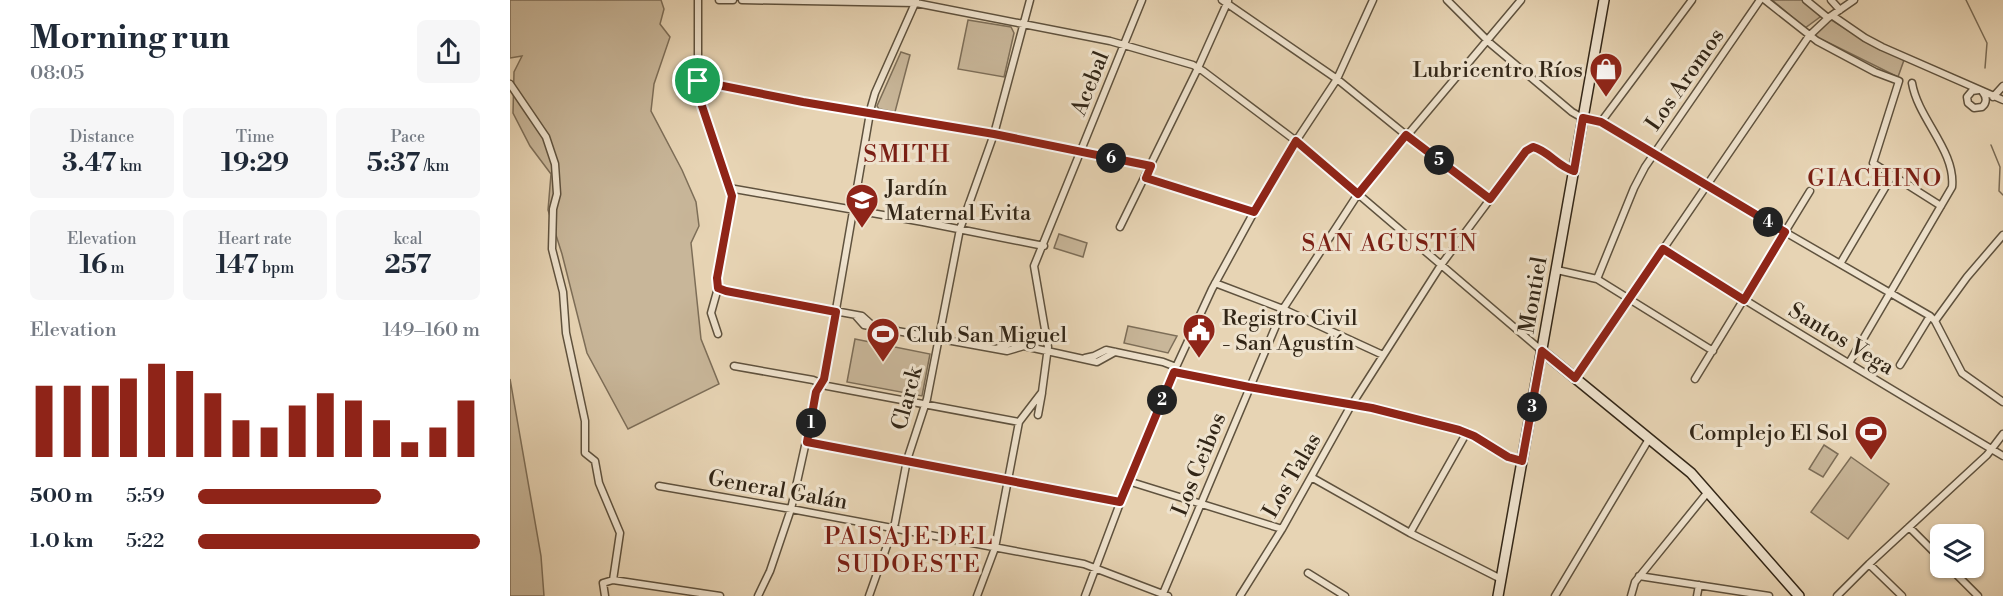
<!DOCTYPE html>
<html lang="en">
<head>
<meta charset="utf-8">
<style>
  :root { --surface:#fff; --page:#f6f6f7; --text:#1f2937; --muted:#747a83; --accent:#8f2418 }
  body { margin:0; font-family:"Libre Bodoni",serif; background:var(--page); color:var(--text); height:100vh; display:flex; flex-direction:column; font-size:22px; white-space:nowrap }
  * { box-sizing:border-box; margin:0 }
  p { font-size:20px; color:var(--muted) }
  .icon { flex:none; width:33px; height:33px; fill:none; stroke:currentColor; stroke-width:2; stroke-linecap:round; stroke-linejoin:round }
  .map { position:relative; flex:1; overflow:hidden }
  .sheet { display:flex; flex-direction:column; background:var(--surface); width:510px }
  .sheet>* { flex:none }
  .controls { position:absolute; left:1420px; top:524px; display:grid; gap:12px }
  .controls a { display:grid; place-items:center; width:54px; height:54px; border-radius:9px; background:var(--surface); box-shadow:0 2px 4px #0004; font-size:30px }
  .pin { position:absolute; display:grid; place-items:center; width:51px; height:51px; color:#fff; margin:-26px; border:3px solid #fff; border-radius:50%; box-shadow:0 2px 6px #0007 }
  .km { position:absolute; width:30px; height:30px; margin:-15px; border-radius:50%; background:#222; color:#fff; font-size:16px; line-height:30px; text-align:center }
  .round { display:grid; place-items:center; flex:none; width:63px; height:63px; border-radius:9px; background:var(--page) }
  .head { display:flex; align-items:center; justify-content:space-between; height:102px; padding:0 30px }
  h1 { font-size:33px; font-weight:700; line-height:45px }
  .stats { display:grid; grid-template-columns:repeat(3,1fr); gap:9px; height:102px; padding:6px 30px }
  .stats div { display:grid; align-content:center; border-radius:9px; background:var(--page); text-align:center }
  .stats b { font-size:26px; font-weight:700 }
  .stats small { font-size:16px; font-weight:400 }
  .stats p { font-size:16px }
  .chart { height:168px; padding:12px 30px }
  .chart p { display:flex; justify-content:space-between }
  .chart svg { width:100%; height:108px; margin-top:6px; stroke:var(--accent); stroke-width:6 }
  ul { padding:0 30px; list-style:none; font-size:20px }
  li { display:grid; grid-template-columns:96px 72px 1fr; align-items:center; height:45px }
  li i { height:15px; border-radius:8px; background:var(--accent) }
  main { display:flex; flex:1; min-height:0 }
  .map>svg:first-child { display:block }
  .green { fill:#c8b699; stroke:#7d6e58; stroke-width:1.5 }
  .water { fill:#a9997f; stroke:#796b55; stroke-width:1.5 }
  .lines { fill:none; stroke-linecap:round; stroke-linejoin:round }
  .stream { stroke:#796b55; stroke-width:1.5 }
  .street-casing { stroke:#5f523e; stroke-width:9 }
  .secondary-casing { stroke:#322617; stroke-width:12 }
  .street { stroke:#efe3ce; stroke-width:6 }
  .secondary { stroke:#efe3ce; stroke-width:9 }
  .route-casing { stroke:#fff; stroke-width:12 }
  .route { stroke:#8f2418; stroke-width:8 }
  .labels { text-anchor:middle; stroke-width:6; stroke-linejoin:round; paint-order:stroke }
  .poi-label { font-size:22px; fill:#322617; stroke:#efe3ce; text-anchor:start }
  .street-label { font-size:22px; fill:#322617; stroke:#efe3ce }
  .neighbourhood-label { font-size:24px; letter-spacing:1.5px; fill:#7a1f14; stroke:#efe3ce }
</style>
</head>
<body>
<main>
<section class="sheet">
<div class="head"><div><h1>Morning run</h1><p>08:05</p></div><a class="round"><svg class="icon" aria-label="share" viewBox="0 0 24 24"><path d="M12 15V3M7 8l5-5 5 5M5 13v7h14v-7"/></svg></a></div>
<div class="stats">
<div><p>Distance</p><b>3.47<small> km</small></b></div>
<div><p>Time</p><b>19:29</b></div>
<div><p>Pace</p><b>5:37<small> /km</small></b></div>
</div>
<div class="stats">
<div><p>Elevation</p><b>16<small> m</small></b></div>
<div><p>Heart rate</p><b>147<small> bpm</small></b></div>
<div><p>kcal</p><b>257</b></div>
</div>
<div class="chart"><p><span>Elevation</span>149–160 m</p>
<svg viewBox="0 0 160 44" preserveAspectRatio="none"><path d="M5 44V15M15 44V15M25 44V15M35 44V12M45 44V6M55 44V9M65 44V18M75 44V29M85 44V32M95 44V23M105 44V18M115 44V21M125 44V29M135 44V38M145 44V32M155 44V21"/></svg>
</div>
<ul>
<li><b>500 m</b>5:59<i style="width:65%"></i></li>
<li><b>1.0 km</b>5:22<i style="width:100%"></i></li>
</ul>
</section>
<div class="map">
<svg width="1493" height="596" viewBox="0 0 1493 596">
  <rect width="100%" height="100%" fill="#e7d4b4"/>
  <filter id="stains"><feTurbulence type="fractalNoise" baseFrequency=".00333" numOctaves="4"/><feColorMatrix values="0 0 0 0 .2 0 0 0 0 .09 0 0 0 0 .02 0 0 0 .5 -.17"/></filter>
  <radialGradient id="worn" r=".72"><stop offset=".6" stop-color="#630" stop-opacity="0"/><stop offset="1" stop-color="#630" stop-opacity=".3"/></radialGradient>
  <!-- green -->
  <path class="green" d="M0,0H151L154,9L150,24L160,37L144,84L141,111L172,170L186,202L189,226L181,243L191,339L209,384L118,429L77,353L52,254L38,210L41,174L20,146L3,113L4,72L12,56L0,58Z
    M1262,0H1292L1309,15L1310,17L1295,28Z
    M1320,19L1347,36L1394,60L1388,77L1303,35Z
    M458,20L501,27L504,33L494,77L448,69Z
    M391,52L400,55L385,112L369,109L367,106Z
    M549,234L577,243L573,257L544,248Z
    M618,326L667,336L658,353L614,343Z
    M345,339L420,354L412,396L337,382Z
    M0,379L31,556L34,596H0Z
    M1314,445L1328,454L1313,477L1299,469Z
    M1341,457L1379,484L1338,539L1301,512Z"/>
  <!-- water -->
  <path class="water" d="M1359,423L1363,444L1353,446L1349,425Z"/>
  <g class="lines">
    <!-- stream -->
    <path class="stream" d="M1456,0L1477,43L1475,68
      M1481,145L1490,167L1489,191L1493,195"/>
    <!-- street casing -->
    <g class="street-casing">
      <path id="street" d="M188,0V90L222,196L207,278L208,288L201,313L208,334
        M209,0H223
        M232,0L406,3L600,41L683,65L693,71L786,141L1032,351
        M712,0L827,79L896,135L980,199
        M937,0L981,44L1062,112L1069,116L1091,122L1275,232L1420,316L1425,321L1452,373L1493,402
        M1255,0L1307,41L1365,72L1389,81L1363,163L1431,206
        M1296,0L1318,18
        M1321,0L1330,10
        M1323,16L1355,38L1372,47L1493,100
        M187,81L293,102L484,134L641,166
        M0,84L36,137L45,164L47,194L43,209L42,249L53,292L56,333L75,421V453L85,461L89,483L110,533L103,580
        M1469,90L1462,91L1457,97L1458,103L1464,108L1472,107C1477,103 1477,97 1472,91
        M1483,97L1493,86
        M1091,122L1182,0
        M636,178L744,212
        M219,188L413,222L534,246
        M610,227L688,68L718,1
        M1153,249C1266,320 1379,388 1493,456
        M1330,264L1382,176
        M1047,270L1087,279L1203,351
        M1087,279L1124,188L1135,167L1250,0
        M705,283L773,309L873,355
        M208,288L216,291L352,316L362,325
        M346,316L354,325L497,351L514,346L501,343L486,349
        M1425,321L1457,277L1493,235
        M514,346L587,362L605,352
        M575,358L584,356L596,350L653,362L666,367
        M1339,363L1442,187C1446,151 1408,119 1402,83
        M1390,365L1420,316
        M224,366L303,380L317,386L509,422
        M664,372L739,387L862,408L949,430L964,436L998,457L1012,461
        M1065,378L1299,36L1318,18L1344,0
        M1185,379L1300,191
        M528,415L532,393
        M297,442L611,502
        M801,477L900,533L991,579
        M618,481L772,529
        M149,486L281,509L574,564L658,596
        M1399,527L1431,559
        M900,533L957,432
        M1359,564L1392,596
        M1439,567L1468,596
        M798,573L835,596
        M1129,576L1259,596
        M95,596L93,583L103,580L210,596
        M248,596L260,571L281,509L307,392L314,379L361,107L365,93L406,1
        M359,596L385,523L397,460L417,399L450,229L484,134L520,0
        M467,596L485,548L509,422L532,392L538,347L524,266L632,0
        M575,596L624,466L666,367L702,289L744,212L786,141L827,79L863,0
        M652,596L773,309L848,194L1011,0
        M730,596L772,529L839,409L931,265L1016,151L1023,147L1027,148L1054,168L1064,171
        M1045,596L1139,439
        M1121,596L1125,582L1197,493
        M1187,596L1189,585
        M1327,596L1359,564L1477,455L1493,434"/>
    </g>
    <!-- secondary casing -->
    <g class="secondary-casing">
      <path id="secondary" d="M1032,351L1181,473L1289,596
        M988,596L1094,0"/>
    </g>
    <!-- street -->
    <use href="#street" class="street"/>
    <!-- secondary -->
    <use href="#secondary" class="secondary"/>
  </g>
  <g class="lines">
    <!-- route casing -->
    <g class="route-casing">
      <path id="route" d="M188,81L293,102L484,134L641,166L636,178L744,212L786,141L848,194L896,135L980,199L1016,151L1023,147C1039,151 1048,167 1064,171L1073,118L1091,122L1275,232L1234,300L1153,249L1065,378L1032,351L1012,461L998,457L964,436L949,430L862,408L739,387L664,372L610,502L297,442L306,392L314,379L326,312L216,291L208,288L207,278L222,196L189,97Z"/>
    </g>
    <!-- route -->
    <use href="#route" class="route"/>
  </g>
  <!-- icons -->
  <defs>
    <g id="shop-pin" transform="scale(1.725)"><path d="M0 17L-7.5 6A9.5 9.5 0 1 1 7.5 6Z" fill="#8f2418" stroke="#efe3ce"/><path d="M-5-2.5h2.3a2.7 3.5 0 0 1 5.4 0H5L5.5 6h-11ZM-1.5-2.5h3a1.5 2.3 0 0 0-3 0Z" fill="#fff"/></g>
    <g id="school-pin" transform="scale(1.725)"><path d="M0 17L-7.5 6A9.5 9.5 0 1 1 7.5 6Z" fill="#8f2418" stroke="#efe3ce"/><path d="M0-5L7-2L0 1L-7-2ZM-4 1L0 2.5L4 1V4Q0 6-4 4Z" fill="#fff"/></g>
    <g id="civic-pin" transform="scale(1.725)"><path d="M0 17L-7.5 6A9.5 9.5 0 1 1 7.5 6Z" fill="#8f2418" stroke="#efe3ce"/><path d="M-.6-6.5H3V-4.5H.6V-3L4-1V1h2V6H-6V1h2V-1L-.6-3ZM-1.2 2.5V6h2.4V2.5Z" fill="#fff"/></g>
    <g id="stadium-pin" transform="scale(1.725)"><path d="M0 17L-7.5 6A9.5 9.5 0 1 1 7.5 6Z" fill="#8f2418" stroke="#efe3ce"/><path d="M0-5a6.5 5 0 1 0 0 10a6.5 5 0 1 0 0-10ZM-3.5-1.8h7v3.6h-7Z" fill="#fff"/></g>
  </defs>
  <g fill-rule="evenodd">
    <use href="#shop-pin" x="1096" y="69"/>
    <use href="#school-pin" x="352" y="200"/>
    <use href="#civic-pin" x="689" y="330"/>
    <use href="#stadium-pin" x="373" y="334"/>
    <use href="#stadium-pin" x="1361" y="432"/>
  </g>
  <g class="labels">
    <!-- poi labels -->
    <g class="poi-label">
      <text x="1073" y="77" text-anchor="end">Lubricentro Ríos</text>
      <text x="375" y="195">Jardín<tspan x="375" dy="25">Maternal Evita</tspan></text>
      <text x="712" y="325">Registro Civil<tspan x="712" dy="25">- San Agustín</tspan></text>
      <text x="396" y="342">Club San Miguel</text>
      <text x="1338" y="440" text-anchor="end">Complejo El Sol</text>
    </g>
    <!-- street labels -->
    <g class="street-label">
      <text transform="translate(1174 79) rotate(-55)" y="8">Los Aromos</text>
      <text transform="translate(579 83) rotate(-68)" y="8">Acebal</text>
      <text transform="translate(1022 295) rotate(-80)" y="8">Montiel</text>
      <text transform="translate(1332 338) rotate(31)" y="8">Santos Vega</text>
      <text transform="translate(396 398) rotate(-75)" y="8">Clarck</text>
      <text transform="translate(688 464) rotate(-68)" y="8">Los Ceibos</text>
      <text transform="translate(781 475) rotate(-60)" y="8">Los Talas</text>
      <text transform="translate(268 489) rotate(10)" y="8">General Galán</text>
    </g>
    <!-- neighbourhood labels -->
    <g class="neighbourhood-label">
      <text x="397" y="162">SMITH</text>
      <text x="1365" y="186">GIACHINO</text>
      <text x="880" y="251">SAN AGUSTÍN</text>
      <text x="399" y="544">PAISAJE DEL<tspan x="399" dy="28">SUDOESTE</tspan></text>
    </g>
  </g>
  <rect width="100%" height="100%" filter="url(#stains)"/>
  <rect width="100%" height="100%" fill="url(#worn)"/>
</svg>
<div class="controls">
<a><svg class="icon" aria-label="layers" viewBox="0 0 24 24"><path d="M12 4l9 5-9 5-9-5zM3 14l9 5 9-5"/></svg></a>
</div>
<div class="pin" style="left:188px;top:81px;background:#1e9e55"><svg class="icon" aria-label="arrive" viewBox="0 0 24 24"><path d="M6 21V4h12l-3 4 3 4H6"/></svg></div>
<b class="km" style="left:301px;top:423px">1</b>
<b class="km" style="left:652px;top:400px">2</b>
<b class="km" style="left:1022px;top:407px">3</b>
<b class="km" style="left:1258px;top:222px">4</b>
<b class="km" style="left:929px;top:160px">5</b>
<b class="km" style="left:601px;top:158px">6</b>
</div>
</main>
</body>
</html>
